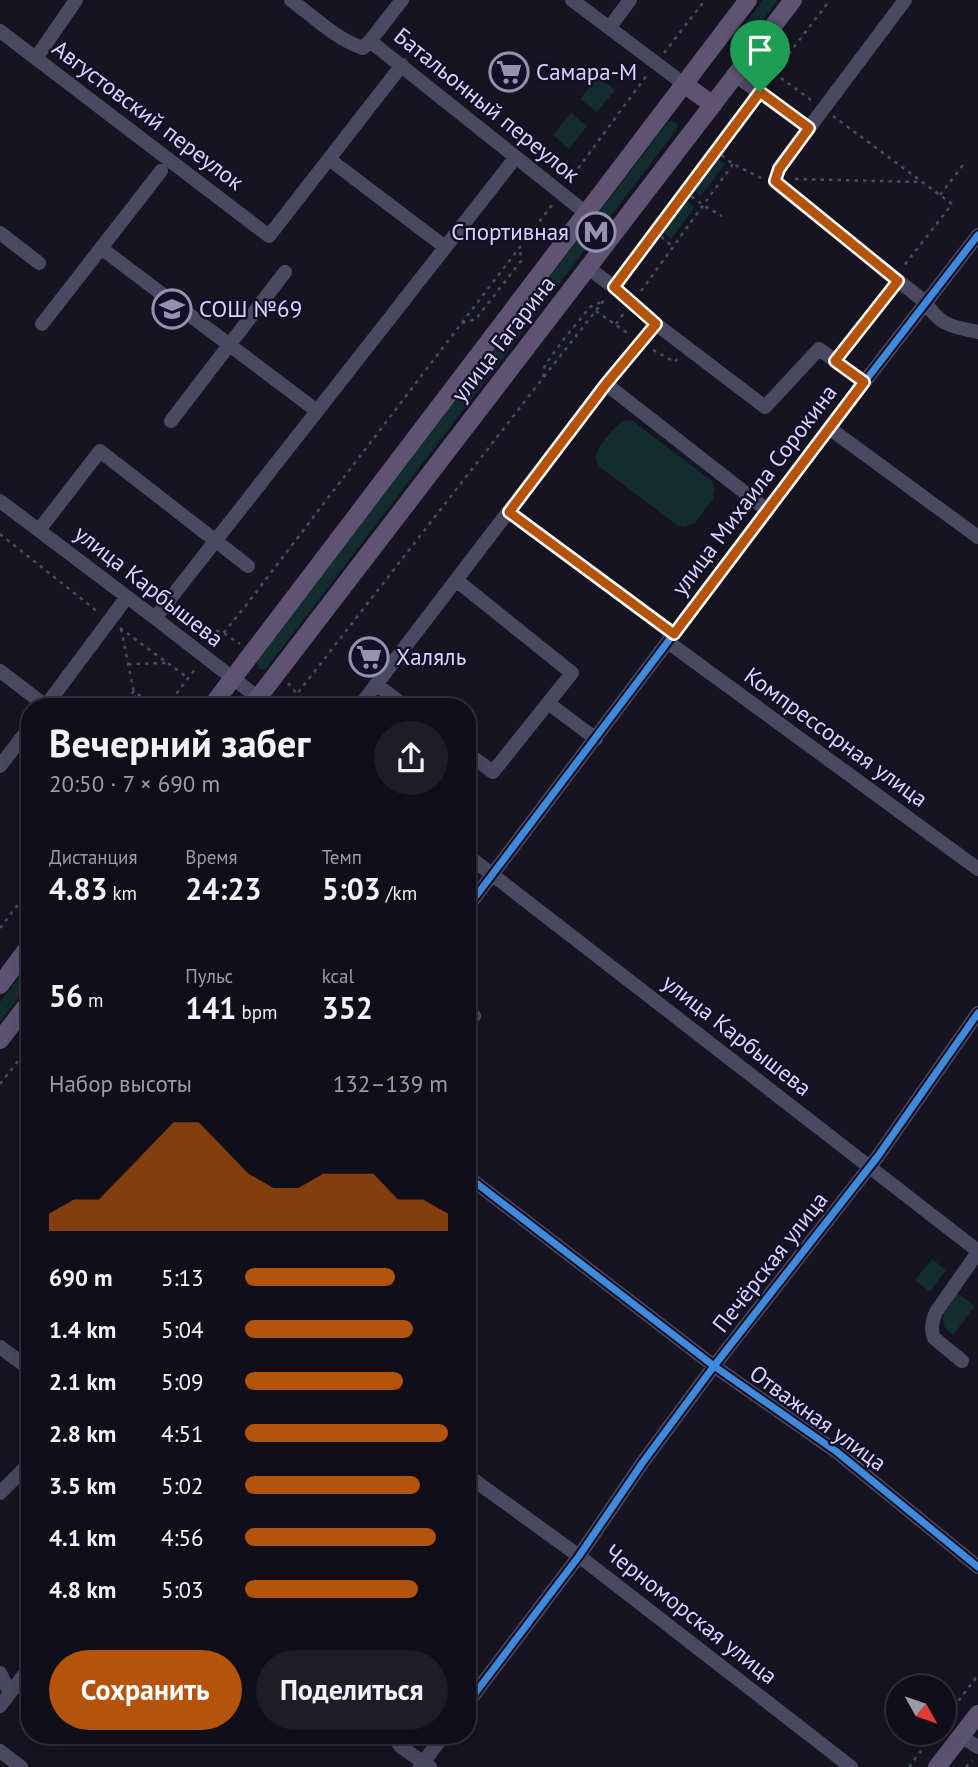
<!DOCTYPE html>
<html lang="ru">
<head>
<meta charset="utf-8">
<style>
  :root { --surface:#100f19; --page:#1e1d26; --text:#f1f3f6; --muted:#9c9ca2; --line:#302f38; --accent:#b45309 }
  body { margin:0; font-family:"PT Sans",sans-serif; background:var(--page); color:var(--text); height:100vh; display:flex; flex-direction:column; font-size:26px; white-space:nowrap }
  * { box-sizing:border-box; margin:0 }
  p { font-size:23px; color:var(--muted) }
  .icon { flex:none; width:38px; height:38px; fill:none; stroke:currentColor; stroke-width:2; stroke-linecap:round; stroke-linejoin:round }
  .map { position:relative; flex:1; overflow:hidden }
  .sheet { position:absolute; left:21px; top:698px; width:455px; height:1046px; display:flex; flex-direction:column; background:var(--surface); border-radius:28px; box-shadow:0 7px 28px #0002,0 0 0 2px var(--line) }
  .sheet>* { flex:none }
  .needle { width:46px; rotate:130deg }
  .controls { position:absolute; left:886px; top:1675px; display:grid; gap:14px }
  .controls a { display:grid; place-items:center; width:70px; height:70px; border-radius:50%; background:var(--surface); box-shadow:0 7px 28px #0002,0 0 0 2px var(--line); font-size:35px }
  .pin { position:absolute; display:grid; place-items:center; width:60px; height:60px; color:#fff; margin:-72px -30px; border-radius:50% 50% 50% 0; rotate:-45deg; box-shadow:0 0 7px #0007 }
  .pin .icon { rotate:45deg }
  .round { display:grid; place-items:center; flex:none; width:74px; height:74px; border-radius:37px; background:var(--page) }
  .summary { display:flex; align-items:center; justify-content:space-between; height:119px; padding:0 28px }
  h1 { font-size:38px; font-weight:700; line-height:52px }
  .metrics { display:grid; grid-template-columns:repeat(3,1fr); gap:10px; height:119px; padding:7px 28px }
  .metrics div { display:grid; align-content:center }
  .metrics b { font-size:30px; font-weight:700 }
  .metrics small { font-size:19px; font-weight:400 }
  .metrics p { font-size:19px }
  .chart { height:196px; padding:14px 28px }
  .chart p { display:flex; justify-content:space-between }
  .chart svg { width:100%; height:126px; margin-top:7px; fill:var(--accent); opacity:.7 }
  .action { display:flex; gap:14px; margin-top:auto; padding:14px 28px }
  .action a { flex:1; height:80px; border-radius:42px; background:var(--accent); color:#fff; font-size:28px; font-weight:700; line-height:80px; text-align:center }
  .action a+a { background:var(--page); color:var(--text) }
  ul { padding:0 28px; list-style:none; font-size:23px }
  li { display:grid; grid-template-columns:112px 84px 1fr; align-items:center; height:52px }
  li i { height:18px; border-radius:9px; background:var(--accent) }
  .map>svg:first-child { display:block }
  .green { fill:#132c2d }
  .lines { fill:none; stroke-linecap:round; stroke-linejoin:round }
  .path { stroke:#44505f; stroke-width:2.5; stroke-dasharray:3.5 5; stroke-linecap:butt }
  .minor { stroke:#4a4962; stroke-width:14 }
  .major { stroke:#5e5373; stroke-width:18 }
  .cycleway-casing { stroke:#130f26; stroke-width:11 }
  .cycleway { stroke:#408adc; stroke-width:7 }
  .route-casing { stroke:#fff; stroke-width:14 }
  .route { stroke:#b45309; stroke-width:9 }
  .labels { text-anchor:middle; stroke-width:5; stroke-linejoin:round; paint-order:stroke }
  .poi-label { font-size:23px; fill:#d9d4ff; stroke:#130f26; text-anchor:start }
  .street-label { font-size:23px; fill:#d9d4ff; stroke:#130f26 }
</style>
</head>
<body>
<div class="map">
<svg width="978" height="1767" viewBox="0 0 978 1767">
  <rect width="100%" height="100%" fill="#161421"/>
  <!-- green -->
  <path class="green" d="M763,0H778L749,39H743L739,36V32Z
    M598,77L615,90L597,112L580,99Z
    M571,113L587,126L569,149L553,135Z
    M672,121L677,123V129L266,669H259L256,662L668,122Z
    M716,157L725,164L701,196L691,189Z
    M685,200L695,207L671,239L661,231Z
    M626,420L633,421L713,482L715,488L713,499L695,523L683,527L677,525L601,468C598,464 596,462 596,457C596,447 617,423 626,420Z
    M30,963V983L0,1022V1002Z
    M932,1259L946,1270L930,1292L915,1280Z
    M957,1293L975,1306L953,1335C933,1322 948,1308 957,1293Z"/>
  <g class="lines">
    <!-- path -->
    <path class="path" d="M664,53L705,0
      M774,73L811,100
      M768,81L830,0
      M833,116L952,204L903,267
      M715,150L733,164L763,179
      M795,179L921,182
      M568,182L647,75
      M685,191L703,205L722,216
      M940,195L966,161
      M655,231L673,247
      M621,277L751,103
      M641,291L733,164
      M596,311L630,335
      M462,323L476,319L521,261L520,248
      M616,324L624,313
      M844,349L890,291
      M653,350L675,362L677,359
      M543,377L545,365L564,339L590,307L601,302
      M0,534L98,612
      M120,628L188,678
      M208,628L224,633L240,644
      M121,629L137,707
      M213,646L247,604L552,205
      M128,664L166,663
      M288,683L297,694
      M121,707L134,691L155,707
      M166,707L196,668
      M290,707L297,694L543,378L605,299
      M0,928L30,889
      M0,1084L30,1046
      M943,1721L978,1675
      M909,1767L935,1732
      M966,1767L972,1760"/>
    <!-- minor -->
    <path class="minor" d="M291,0C314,17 336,39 363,48L370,41L586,213
      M572,0L684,84
      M609,28L630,0
      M0,31L269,236L402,65
      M370,41L402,0
      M36,58L76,0
      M735,75L809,128L779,168L775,181L780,186L925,302C942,327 951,326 978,332
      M809,128L905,0
      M329,159L445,247
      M0,233L39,263
      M101,248L317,411
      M588,268L614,287L656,324L765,407L819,349L864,382
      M42,324L161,171
      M606,384L767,510
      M171,421L285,272
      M829,428L978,537
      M0,501L155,618L270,707
      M509,512L674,634
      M39,530L100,451L248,566
      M456,580L572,673L493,772L467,753
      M155,618L516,157
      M668,642L978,869
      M0,671L46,706
      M376,684L406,707
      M548,703L596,739
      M45,707L127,597
      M359,707L606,384L656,324
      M0,766L30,727
      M467,855L978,1251
      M467,908L829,428L978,235
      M467,1011L474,1016
      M467,1176L714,1366L837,1452L978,1567
      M0,1347L30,1369
      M962,1361L934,1338C930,1329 932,1321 936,1312L978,1252
      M467,1475L579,1556L851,1767
      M0,1493L30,1463
      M0,1673L10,1693
      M467,1704L579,1556L643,1462L714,1366L878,1156L978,1013
      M0,1706L30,1667
      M393,1736L401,1747L430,1767
      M961,1736L978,1747
      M0,1751L21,1767
      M420,1767L443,1736"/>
    <!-- major -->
    <path class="major" d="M684,84L713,105
      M211,707L748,0
      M251,707L793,0
      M0,985L30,945
      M0,1040L30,1001
      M937,1767L978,1714"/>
    <!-- cycleway casing -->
    <g class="cycleway-casing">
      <path id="cycleway" d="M467,908L829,428L978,235
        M467,1176L714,1366L837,1452L978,1567
        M467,1704L579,1556L643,1462L714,1366L878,1156L978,1013"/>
    </g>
    <!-- cycleway -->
    <use href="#cycleway" class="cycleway"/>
  </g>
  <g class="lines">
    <!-- route casing -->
    <g class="route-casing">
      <path id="route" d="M760,92L809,128L779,169L775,181L898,281L835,361L864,382L674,634L509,512L606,384L656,324L614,287Z"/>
    </g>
    <!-- route -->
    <use href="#route" class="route"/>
  </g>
  <!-- icons -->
  <defs>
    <g id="supermarket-ring" transform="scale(2.0125)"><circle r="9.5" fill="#130f26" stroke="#9591b1" stroke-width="1.5"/><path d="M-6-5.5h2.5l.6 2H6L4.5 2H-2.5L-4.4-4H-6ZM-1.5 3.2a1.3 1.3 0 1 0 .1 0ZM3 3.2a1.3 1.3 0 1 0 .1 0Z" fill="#9591b1"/></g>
    <g id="metro-ring" transform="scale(2.0125)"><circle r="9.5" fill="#130f26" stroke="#9591b1" stroke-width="1.5"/><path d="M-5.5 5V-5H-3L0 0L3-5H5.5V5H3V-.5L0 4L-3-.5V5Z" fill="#9591b1"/></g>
    <g id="school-ring" transform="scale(2.0125)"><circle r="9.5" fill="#130f26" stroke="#9591b1" stroke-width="1.5"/><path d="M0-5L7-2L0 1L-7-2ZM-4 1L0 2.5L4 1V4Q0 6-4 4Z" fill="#9591b1"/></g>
  </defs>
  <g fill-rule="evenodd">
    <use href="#supermarket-ring" x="509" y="72"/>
    <use href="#metro-ring" x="596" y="232"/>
    <use href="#school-ring" x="172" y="309"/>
    <use href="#supermarket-ring" x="369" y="657"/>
  </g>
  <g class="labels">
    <!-- poi labels -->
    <g class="poi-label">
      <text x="536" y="80">Самара-М</text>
      <text x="569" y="240" text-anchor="end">Спортивная</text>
      <text x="199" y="317">СОШ №69</text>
      <text x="396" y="665">Халяль</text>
    </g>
    <!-- street labels -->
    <g class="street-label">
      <text transform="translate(487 105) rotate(39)" y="8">Батальонный переулок</text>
      <text transform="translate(148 115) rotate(37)" y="8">Августовский переулок</text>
      <text transform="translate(503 339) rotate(-52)" y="8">улица Гагарина</text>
      <text transform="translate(754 490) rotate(-53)" y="8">улица Михаила Сорокина</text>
      <text transform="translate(149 586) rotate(38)" y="8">улица Карбышева</text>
      <text transform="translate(836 737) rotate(36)" y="8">Компрессорная улица</text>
      <text transform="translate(737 1035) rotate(38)" y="8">улица Карбышева</text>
      <text transform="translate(770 1262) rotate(-52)" y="8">Печёрская улица</text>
      <text transform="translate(818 1418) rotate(36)" y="8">Отважная улица</text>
      <text transform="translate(691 1614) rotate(38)" y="8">Черноморская улица</text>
    </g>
  </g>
</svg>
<div class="controls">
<a><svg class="needle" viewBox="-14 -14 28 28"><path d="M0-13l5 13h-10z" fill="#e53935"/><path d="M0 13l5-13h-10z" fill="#9c9ca2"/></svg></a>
</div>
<div class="pin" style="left:760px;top:92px;background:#1e9e55"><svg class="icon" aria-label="arrive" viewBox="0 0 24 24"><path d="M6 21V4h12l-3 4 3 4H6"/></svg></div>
<section class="sheet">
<div class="summary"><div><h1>Вечерний забег</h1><p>20:50 · 7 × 690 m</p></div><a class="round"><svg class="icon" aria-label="share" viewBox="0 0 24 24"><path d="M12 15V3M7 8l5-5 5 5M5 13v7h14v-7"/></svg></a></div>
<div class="metrics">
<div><p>Дистанция</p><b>4.83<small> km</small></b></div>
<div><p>Время</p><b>24:23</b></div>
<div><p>Темп</p><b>5:03<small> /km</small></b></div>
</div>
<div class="metrics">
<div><b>56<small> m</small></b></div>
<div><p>Пульс</p><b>141<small> bpm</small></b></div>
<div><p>kcal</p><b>352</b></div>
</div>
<div class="chart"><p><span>Набор высоты</span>132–139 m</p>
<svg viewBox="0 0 160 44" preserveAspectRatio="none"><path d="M0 44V38L10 33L20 33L30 24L40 15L50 6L60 6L70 15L80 24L90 29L100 29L110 24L120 24L130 24L140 33L150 33L160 38V44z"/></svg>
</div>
<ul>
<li><b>690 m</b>5:13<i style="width:74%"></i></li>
<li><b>1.4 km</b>5:04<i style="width:83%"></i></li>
<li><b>2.1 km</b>5:09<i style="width:78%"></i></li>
<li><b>2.8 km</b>4:51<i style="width:100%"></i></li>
<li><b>3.5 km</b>5:02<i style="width:86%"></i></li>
<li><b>4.1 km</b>4:56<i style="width:94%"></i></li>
<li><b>4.8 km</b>5:03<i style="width:85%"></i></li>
</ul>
<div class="action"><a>Сохранить</a><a>Поделиться</a></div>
</section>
</div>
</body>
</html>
